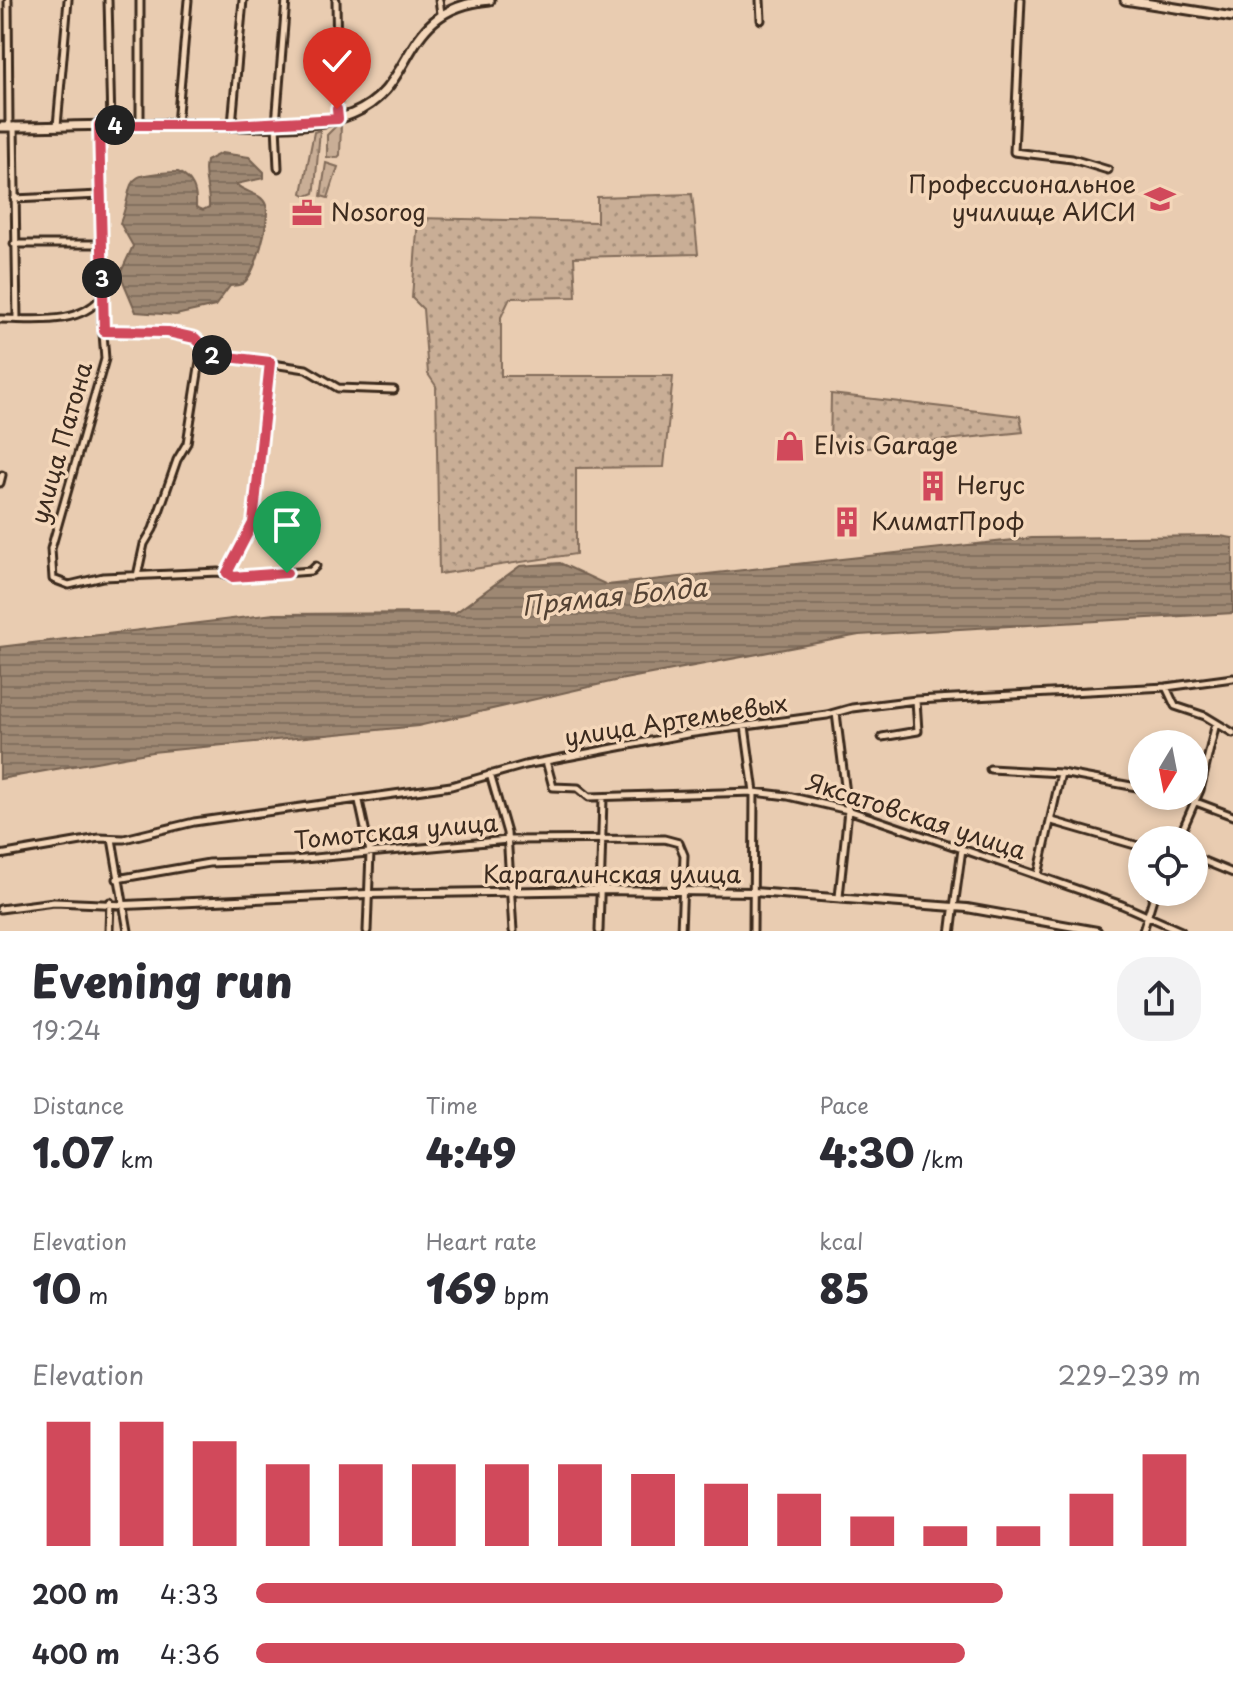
<!DOCTYPE html>
<html lang="en">
<head>
<meta charset="utf-8">
<style>
  :root { --surface:#fff; --page:#f2f2f3; --text:#2b2b33; --muted:#7c7c81; --accent:#d1495b }
  body { margin:0; font-family:"Playpen Sans",sans-serif; background:var(--page); color:var(--text); height:100vh; display:flex; flex-direction:column; font-size:30px; white-space:nowrap }
  * { box-sizing:border-box; margin:0 }
  p { font-size:26px; color:var(--muted) }
  .icon { flex:none; width:44px; height:44px; fill:none; stroke:currentColor; stroke-width:2; stroke-linecap:round; stroke-linejoin:round }
  .map { position:relative; height:931px; overflow:hidden }
  .panel { display:flex; flex-direction:column; background:var(--surface); flex:1 }
  .panel>* { flex:none }
  .needle { width:52px; rotate:190deg }
  .fabs { position:absolute; left:1128px; top:730px; display:grid; gap:16px }
  .fabs a { display:grid; place-items:center; width:80px; height:80px; border-radius:50%; background:var(--surface); box-shadow:0 4px 12px #0003; font-size:40px }
  .pin { position:absolute; display:grid; place-items:center; width:68px; height:68px; color:#fff; margin:-82px -34px; border-radius:50% 50% 50% 0; rotate:-45deg; box-shadow:0 0 8px #0007 }
  .pin .icon { rotate:45deg }
  .km { position:absolute; width:40px; height:40px; margin:-20px; border-radius:50%; background:#222; color:#fff; font-size:22px; line-height:40px; text-align:center }
  .round { display:grid; place-items:center; flex:none; width:84px; height:84px; border-radius:32px; background:var(--page) }
  .head { display:flex; align-items:center; justify-content:space-between; height:136px; padding:0 32px }
  h1 { font-size:44px; font-weight:800; line-height:60px }
  .figures { display:grid; grid-template-columns:repeat(3,1fr); gap:12px; height:136px; padding:8px 32px }
  .figures div { display:grid; align-content:center }
  .figures b { font-size:40px; font-weight:800 }
  .figures small { font-size:22px; font-weight:400 }
  .figures p { font-size:22px }
  .chart { height:224px; padding:16px 32px }
  .chart p { display:flex; justify-content:space-between }
  .chart svg { width:100%; height:144px; margin-top:8px; stroke:var(--accent); stroke-width:6 }
  ul { padding:0 32px; list-style:none; font-size:26px }
  li { display:grid; grid-template-columns:128px 96px 1fr; align-items:center; height:60px }
  li i { height:20px; border-radius:10px; background:var(--accent) }
  .map>svg:first-child { display:block }
  .grass { fill:url(#grass-dots); stroke:#826c5a; stroke-width:2 }
  .park { fill:url(#park-tufts); stroke:#826c5a; stroke-width:2 }
  .water { fill:url(#water-rules); stroke:#766251; stroke-width:2 }
  .lines { fill:none; stroke-linecap:round; stroke-linejoin:round }
  .minor-casing { stroke:#3b2a1e; stroke-width:11 }
  .tertiary-casing { stroke:#3b2a1e; stroke-width:12 }
  .secondary-casing { stroke:#3b2a1e; stroke-width:13 }
  .minor { stroke:#f4d7ba; stroke-width:5 }
  .tertiary { stroke:#f4d7ba; stroke-width:6 }
  .secondary { stroke:#f4d7ba; stroke-width:7 }
  .route-casing { stroke:#fff; stroke-width:16 }
  .route { stroke:#d1495b; stroke-width:10 }
  .labels { text-anchor:middle; stroke-width:7; stroke-linejoin:round; paint-order:stroke }
  .poi-label { font-size:24px; fill:#3b2a1e; stroke:#f4d7ba; text-anchor:start }
  .street-label { font-size:24px; fill:#3b2a1e; stroke:#f4d7ba }
  .water-label { font-size:26px; font-style:italic; fill:#544233; stroke:#f4d7ba }
</style>
</head>
<body>
<div class="map">
<svg width="1233" height="931" viewBox="0 0 1233 931">
  <defs>
    <pattern id="grass-dots" width="8" height="8" patternUnits="userSpaceOnUse" patternTransform="scale(2)"><rect width="8" height="8" fill="#c9ae96"/><path d="M2 2h.1M6 6h.1" fill="none" stroke="#a48e7a" stroke-width="1.8" stroke-linecap="round"/></pattern>
    <pattern id="park-tufts" width="24" height="20" patternUnits="userSpaceOnUse" patternTransform="scale(2)"><rect width="24" height="20" fill="#c9ae96"/><path d="M3 7l-1-3M5 7V3M7 7l1-3M15 17l-1-3M17 17v-4M19 17l1-3" fill="none" stroke="#a48e7a"/></pattern>
    <pattern id="water-rules" width="6" height="5" patternUnits="userSpaceOnUse" patternTransform="scale(2)"><rect width="6" height="5" fill="#9e8873"/><path d="M0 2.5h6" fill="none" stroke="#826f5e"/></pattern>
  </defs>
  <rect width="100%" height="100%" fill="#e9ccb1"/>
  <filter id="ink" filterUnits="userSpaceOnUse"><feTurbulence type="fractalNoise" baseFrequency=".0125" numOctaves="2"/><feDisplacementMap in="SourceGraphic" scale="16" xChannelSelector="R" yChannelSelector="G"/><feConvolveMatrix kernelMatrix="1 2 1 2 8 2 1 2 1" color-interpolation-filters="sRGB"/></filter>
  <g filter="url(#ink)">
    <!-- grass -->
    <path class="grass" d="M692,194L698,254L574,257L576,297L510,298L501,317V376H673L664,467L576,468V554L439,574L436,386L428,374L423,309L412,298L418,218L597,222V197Z
      M831,394L1020,416L1023,432L830,452Z"/>
    <!-- park -->
    <path class="park" d="M338,124L341,125L340,155L337,158L327,157V135Z
      M320,130L315,188L314,193L307,196L302,193L314,132Z
      M326,163L338,167L328,198L321,196Z"/>
    <!-- water -->
    <path class="water" d="M221,153L249,157L264,172V178L236,184C244,193 261,192 266,205C271,219 255,277 242,284C239,286 234,285 230,286L215,306L176,315L136,312L120,274L133,246L120,223C137,180 117,174 178,172C193,180 197,190 196,207L203,210L209,207C210,190 202,178 206,161Z
      M1220,536L1233,538V613L859,635L619,680L418,726L152,752L0,779V647L274,614L455,613L520,566L560,563L607,585L1032,538Z"/>
    <g class="lines">
      <!-- minor casing -->
      <g class="minor-casing">
        <path id="minor" d="M8,0L9,127
          M108,0L111,125
          M336,0L338,119
          M439,0L441,13
          M760,0L761,20
          M1021,0L1014,152L1072,159L1108,170
          M177,124L188,0
          M99,125L102,320L105,359L51,549L53,579L69,585L103,577L219,572L233,577L311,571L316,566
          M140,125V0
          M232,125L243,0
          M14,126L17,319
          M57,126L68,0
          M278,168L276,124L286,0
          M14,199L100,195
          M14,244H101
          M0,319C35,319 77,326 101,298
          M104,331L168,332L195,338L212,355L306,369L338,388L394,390
          M0,483L2,475
          M227,573L253,523L270,362
          M137,576L144,544L153,529L177,460L187,443L202,348
          M1166,687L1175,706L1205,716L1233,733
          M836,713L848,810L839,897
          M745,726L754,792L753,931
          M882,737L918,731L916,700
          M546,761L553,787L578,788L589,797L754,792L788,796L848,810L962,849L1122,905L1181,931
          M990,769L1061,773L1142,788
          M490,774L507,833L513,931
          M1180,796L1233,816
          M359,801L370,852L367,931
          M1052,821L1142,847
          M112,839L128,931
          M1178,840L1200,790L1216,723
          M0,855L99,838L124,839L194,822L451,786L525,765L687,734L827,715L852,708L916,700L1166,687L1233,678
          M1194,857L1233,873
          M1038,875L1061,773
          M117,879L209,863L293,860L508,840L664,839L679,843L684,855L681,931
          M954,907L962,849
          M0,909L54,902L125,905
          M109,931L110,902
          M599,931L603,798
          M1143,931L1155,892"/>
      </g>
      <!-- tertiary casing -->
      <g class="tertiary-casing">
        <path id="tertiary" d="M125,905L367,894L600,890L754,892L967,908L1097,931
          M951,931L954,907"/>
      </g>
      <!-- secondary casing -->
      <g class="secondary-casing">
        <path id="secondary" d="M1125,0L1233,17
          M0,127C59,127 118,124 176,124C228,124 304,134 352,114C420,86 396,9 490,0"/>
      </g>
      <!-- minor -->
      <use href="#minor" class="minor"/>
      <!-- tertiary -->
      <use href="#tertiary" class="tertiary"/>
      <!-- secondary -->
      <use href="#secondary" class="secondary"/>
    </g>
  </g>
  <g class="lines" filter="url(#ink)">
    <!-- route casing -->
    <g class="route-casing">
      <path id="route" d="M287,573L233,577L227,573L253,523L270,362L212,355L195,338L168,332L104,331L99,125H232L338,119L337,109"/>
    </g>
    <!-- route -->
    <use href="#route" class="route"/>
  </g>
  <!-- icons -->
  <defs>
    <g id="university-bare" transform="scale(2.4)"><path d="M0-5L7-2L0 1L-7-2ZM-4 1L0 2.5L4 1V4Q0 6-4 4Z" fill="#d1495b" stroke="#f4d7ba" stroke-width="2.5" paint-order="stroke"/></g>
    <g id="office-bare" transform="scale(2.4)"><path d="M-6-3h4V-5.5h4V-3h4V5H-6ZM-1-4.5V-3h2v-1.5ZM-6 0V1H6V0Z" fill="#d1495b" stroke="#f4d7ba" stroke-width="2.5" paint-order="stroke"/></g>
    <g id="shop-bare" transform="scale(2.4)"><path d="M-5-2.5h2.3a2.7 3.5 0 0 1 5.4 0H5L5.5 6h-11ZM-1.5-2.5h3a1.5 2.3 0 0 0-3 0Z" fill="#d1495b" stroke="#f4d7ba" stroke-width="2.5" paint-order="stroke"/></g>
    <g id="building-bare" transform="scale(2.4)"><path d="M-4-6H4V6H1V3H-1V6H-4ZM-2.5-4.3h1.7v1.8h-1.7ZM.8-4.3h1.7v1.8H.8ZM-2.5-1h1.7V.8h-1.7ZM.8-1h1.7V.8H.8Z" fill="#d1495b" stroke="#f4d7ba" stroke-width="2.5" paint-order="stroke"/></g>
  </defs>
  <g fill-rule="evenodd">
    <use href="#university-bare" x="1160" y="199"/>
    <use href="#office-bare" x="307" y="213"/>
    <use href="#shop-bare" x="790" y="446"/>
    <use href="#building-bare" x="933" y="486"/>
    <use href="#building-bare" x="847" y="522"/>
  </g>
  <g class="labels">
    <!-- poi labels -->
    <g class="poi-label">
      <text x="1136" y="193" text-anchor="end">Профессиональное<tspan x="1136" dy="28">училище АИСИ</tspan></text>
      <text x="331" y="221">Nosorog</text>
      <text x="814" y="454">Elvis Garage</text>
      <text x="957" y="494">Негус</text>
      <text x="871" y="530">КлиматПроф</text>
    </g>
    <!-- street labels -->
    <g class="street-label">
      <text transform="translate(62 443) rotate(-74)" y="8">улица Патона</text>
      <text transform="translate(676 721) rotate(-9)" y="8">улица Артемьевых</text>
      <text transform="translate(916 817) rotate(18)" y="8">Яксатовская улица</text>
      <text transform="translate(396 832) rotate(-5)" y="8">Томотская улица</text>
      <text x="612" y="883">Карагалинская улица</text>
    </g>
    <!-- water labels -->
    <g class="water-label">
      <text transform="translate(614 597) rotate(-6)" y="9">Прямая Болда</text>
    </g>
  </g>
</svg>
<div class="fabs">
<a><svg class="needle" viewBox="-14 -14 28 28"><path d="M0-13l5 13h-10z" fill="#e53935"/><path d="M0 13l5-13h-10z" fill="#7c7c81"/></svg></a>
<a><svg class="icon" aria-label="locate" viewBox="0 0 24 24"><circle cx="12" cy="12" r="6"/><path d="M12 2v4M12 18v4M2 12h4M18 12h4"/></svg></a>
</div>
<div class="pin" style="left:287px;top:573px;background:#1e9e55"><svg class="icon" aria-label="arrive" viewBox="0 0 24 24"><path d="M6 21V4h12l-3 4 3 4H6"/></svg></div>
<div class="pin" style="left:337px;top:109px;background:#d93025"><svg class="icon" aria-label="check" viewBox="0 0 24 24"><path d="M5 12l5 5 9-10"/></svg></div>
<b class="km" style="left:212px;top:355px">2</b>
<b class="km" style="left:102px;top:278px">3</b>
<b class="km" style="left:115px;top:125px">4</b>
</div>
<section class="panel">
<div class="head"><div><h1>Evening run</h1><p>19:24</p></div><a class="round"><svg class="icon" aria-label="share" viewBox="0 0 24 24"><path d="M12 15V3M7 8l5-5 5 5M5 13v7h14v-7"/></svg></a></div>
<div class="figures">
<div><p>Distance</p><b>1.07<small> km</small></b></div>
<div><p>Time</p><b>4:49</b></div>
<div><p>Pace</p><b>4:30<small> /km</small></b></div>
</div>
<div class="figures">
<div><p>Elevation</p><b>10<small> m</small></b></div>
<div><p>Heart rate</p><b>169<small> bpm</small></b></div>
<div><p>kcal</p><b>85</b></div>
</div>
<div class="chart"><p><span>Elevation</span>229–239 m</p>
<svg viewBox="0 0 160 44" preserveAspectRatio="none"><path d="M5 44V6M15 44V6M25 44V12M35 44V19M45 44V19M55 44V19M65 44V19M75 44V19M85 44V22M95 44V25M105 44V28M115 44V35M125 44V38M135 44V38M145 44V28M155 44V16"/></svg>
</div>
<ul>
<li><b>200 m</b>4:33<i style="width:79%"></i></li>
<li><b>400 m</b>4:36<i style="width:75%"></i></li>
</ul>
</section>
</body>
</html>
